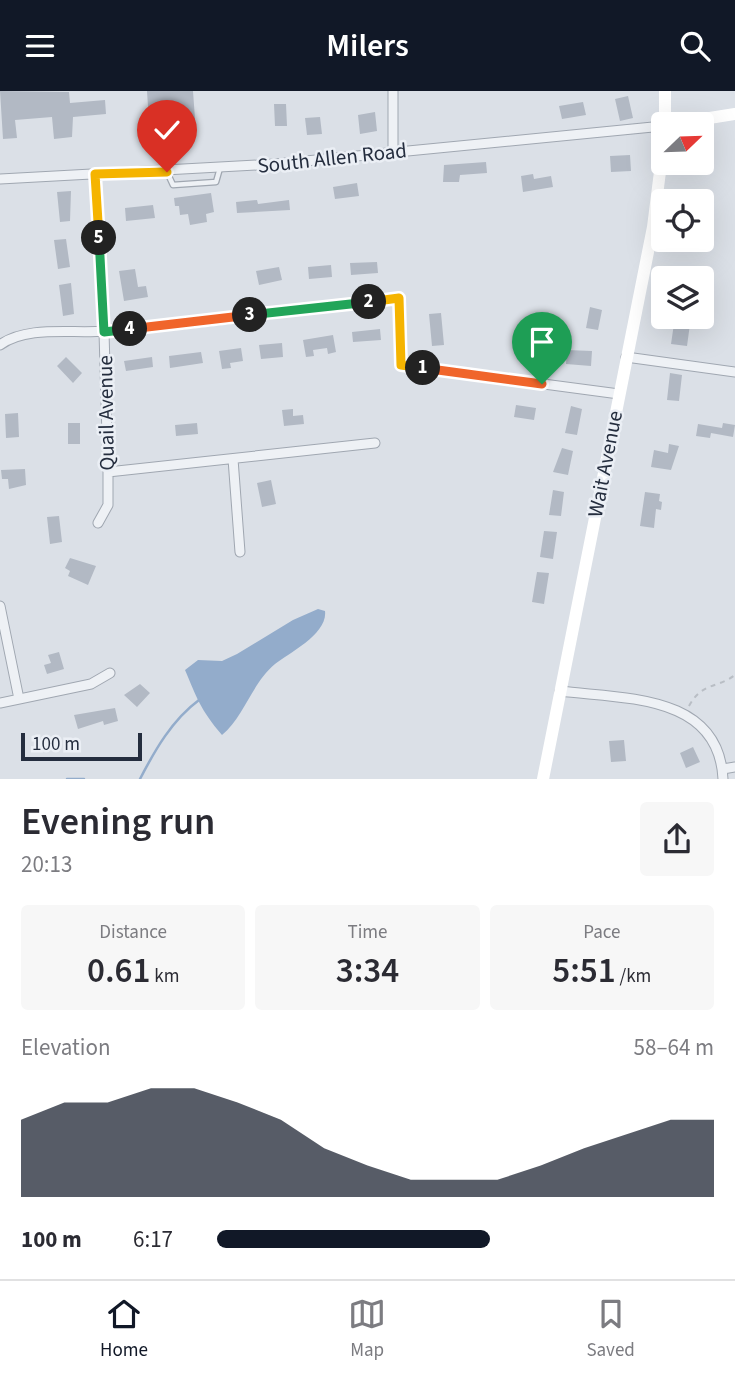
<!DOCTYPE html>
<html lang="en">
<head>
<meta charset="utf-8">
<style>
  :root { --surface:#fff; --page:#f7f7f7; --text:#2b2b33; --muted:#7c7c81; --line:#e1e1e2; --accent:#111827 }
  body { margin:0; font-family:"Source Sans 3",sans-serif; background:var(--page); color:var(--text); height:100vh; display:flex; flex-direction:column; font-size:26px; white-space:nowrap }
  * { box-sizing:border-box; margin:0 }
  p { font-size:23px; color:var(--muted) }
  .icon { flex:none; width:38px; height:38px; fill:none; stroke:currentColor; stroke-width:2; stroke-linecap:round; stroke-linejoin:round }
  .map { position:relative; height:688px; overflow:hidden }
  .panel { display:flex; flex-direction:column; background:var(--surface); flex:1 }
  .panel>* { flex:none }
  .needle { width:46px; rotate:67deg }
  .controls { position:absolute; left:651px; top:21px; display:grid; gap:14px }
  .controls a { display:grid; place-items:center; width:63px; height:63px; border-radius:7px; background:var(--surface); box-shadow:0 7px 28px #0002; font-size:35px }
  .scale { position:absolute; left:21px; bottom:18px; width:121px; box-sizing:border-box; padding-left:7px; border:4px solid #242d3e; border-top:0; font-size:19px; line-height:24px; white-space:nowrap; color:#242d3e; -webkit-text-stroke:5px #ebeff5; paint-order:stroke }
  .pin { position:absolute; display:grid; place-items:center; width:60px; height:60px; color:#fff; margin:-72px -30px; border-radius:50% 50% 50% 0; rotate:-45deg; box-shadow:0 0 7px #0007 }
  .pin .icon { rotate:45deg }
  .km { position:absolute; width:35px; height:35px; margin:-18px; border-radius:50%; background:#222; color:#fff; font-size:19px; line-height:35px; text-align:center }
  .round { display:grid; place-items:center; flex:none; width:74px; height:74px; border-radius:7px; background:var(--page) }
  .headline { display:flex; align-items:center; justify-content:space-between; height:119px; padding:0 21px }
  h1 { font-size:38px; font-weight:600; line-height:52px }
  .figures { display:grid; grid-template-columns:repeat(3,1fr); gap:10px; height:119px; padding:7px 21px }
  .figures div { display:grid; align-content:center; border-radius:7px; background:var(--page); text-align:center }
  .figures b { font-size:35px; font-weight:600 }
  .figures small { font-size:19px; font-weight:400 }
  .figures p { font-size:19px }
  .chart { height:196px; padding:14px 21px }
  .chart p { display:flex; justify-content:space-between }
  .chart svg { width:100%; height:126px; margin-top:7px; fill:var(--accent); opacity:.7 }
  ul { padding:0 21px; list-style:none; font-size:23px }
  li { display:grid; grid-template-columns:112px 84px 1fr; align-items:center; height:52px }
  li i { height:18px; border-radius:9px; background:var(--accent) }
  header { display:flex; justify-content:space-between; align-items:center; height:91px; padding:0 21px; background:var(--accent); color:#fff; font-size:32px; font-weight:600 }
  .tabs { display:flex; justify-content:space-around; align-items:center; height:98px; border-top:2px solid var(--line); background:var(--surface); font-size:19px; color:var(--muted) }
  .tabs a { display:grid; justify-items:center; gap:4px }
  .tabs .current { color:var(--accent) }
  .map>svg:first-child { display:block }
  .water { fill:#93accb }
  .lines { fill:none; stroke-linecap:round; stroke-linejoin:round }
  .stream { stroke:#93accb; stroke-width:2.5 }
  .building { fill:#b2b9c4 }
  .lane-casing { stroke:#a0a7b1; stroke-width:7 }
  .street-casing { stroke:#a0a7b1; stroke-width:11 }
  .path { stroke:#b9bec5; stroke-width:2; stroke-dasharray:5 5; stroke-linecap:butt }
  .lane { stroke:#eef1f5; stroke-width:4.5 }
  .street { stroke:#eef1f5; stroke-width:9 }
  .secondary { stroke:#fff; stroke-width:12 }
  .split-1-casing { stroke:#fff; stroke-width:14 }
  .split-2-casing { stroke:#fff; stroke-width:14 }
  .split-3-casing { stroke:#fff; stroke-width:14 }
  .split-4-casing { stroke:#fff; stroke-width:14 }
  .split-5-casing { stroke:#fff; stroke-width:14 }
  .split-6-casing { stroke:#fff; stroke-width:14 }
  .split-1 { stroke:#f0652b; stroke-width:9 }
  .split-2 { stroke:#f5b400; stroke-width:9 }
  .split-3 { stroke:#22a559; stroke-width:9 }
  .split-4 { stroke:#f0652b; stroke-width:9 }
  .split-5 { stroke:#22a559; stroke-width:9 }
  .split-6 { stroke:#f5b400; stroke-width:9 }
  .labels { text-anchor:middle; stroke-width:5; stroke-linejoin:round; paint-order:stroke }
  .street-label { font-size:21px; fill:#242d3e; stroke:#ebeff5 }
</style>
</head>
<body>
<header><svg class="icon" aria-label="menu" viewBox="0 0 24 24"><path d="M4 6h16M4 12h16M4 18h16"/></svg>Milers<svg class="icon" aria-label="search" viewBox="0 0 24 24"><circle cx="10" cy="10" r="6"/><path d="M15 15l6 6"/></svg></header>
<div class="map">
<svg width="735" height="688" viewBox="0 0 735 688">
  <rect width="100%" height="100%" fill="#dbe0e7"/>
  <!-- water -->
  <path class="water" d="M318,518L325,520C328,543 289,562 275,573C252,592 244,626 222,644C200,618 197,607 185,579L198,569L222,570L237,563L293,529Z"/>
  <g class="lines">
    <!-- stream -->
    <path class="stream" d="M67,688H84
      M140,688C155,659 172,629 199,609"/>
  </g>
  <!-- building -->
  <path class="building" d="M0,0L69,1L70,12L105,9L106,23L73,26L72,46L54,48L52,26L15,29L17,47L3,48Z
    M147,0H193L195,28L149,31Z
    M628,5L633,27L620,30L615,8Z
    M583,11L586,24L562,28L559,15Z
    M274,13H286L287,35H275Z
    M375,21L377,40L360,43L358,24Z
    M320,26L322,43L307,44L305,27Z
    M630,64L631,80L611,81L610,65Z
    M486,71L487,82L460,84L459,91H443L444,74Z
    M533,83L534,88L551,85L553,96L523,101L521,85Z
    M357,92L359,105L335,108L333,96Z
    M71,100L70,130L60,131L57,101Z
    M211,102L214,121L206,123L207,131L190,134L188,123L180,124L179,115H175L174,107Z
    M257,109L258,113L289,109L290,119L237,122L236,111Z
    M153,114L155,127L126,130L125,117Z
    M66,148L70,176L58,178L54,149Z
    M377,171L378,182L351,184L350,172Z
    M331,174L332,186L309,188L308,176Z
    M279,176L282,189L259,194L256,180Z
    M135,178L138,196L146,195L148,206L124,210L119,180Z
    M71,192L74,223L63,225L59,194Z
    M590,216L602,219L598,239L586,237Z
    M441,222L444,254L432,255L429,223Z
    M675,226H687L686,233H690L687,255L671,253Z
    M380,238L381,249L353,251L352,241Z
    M333,244L336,261L328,263L327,257L313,259L314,265L306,266L303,249Z
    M282,252L283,266L261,268L259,254Z
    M525,256L547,257V269H525Z
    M241,257L243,270L230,272L231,277L222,278L219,260Z
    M567,259L592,260L591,275L566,273Z
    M201,261L203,272L170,277L169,265Z
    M66,266L82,282L73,292L57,275Z
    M152,266L153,276L126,280L124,270Z
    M670,282L682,284L679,310L667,309Z
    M516,314L536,317L534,329L514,326Z
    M571,315L582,318L577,344L565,342Z
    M293,318V325L303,324L304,333L284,335L282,319Z
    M18,322L19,346L6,347L5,323Z
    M68,332H80V353H68Z
    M197,332L198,343L176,345L175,334Z
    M723,332L735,334L733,346L711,342L710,347L696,345L698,333L722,337Z
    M669,353L679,355L671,379L651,376L654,359L668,362Z
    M562,357L573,360L568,384L553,381Z
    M25,378L26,394L9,398L8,388H2L1,379Z
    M271,389L276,413L262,416L257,392Z
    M553,399L564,401L561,425L549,424Z
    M645,401L660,403L659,410L662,411L661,419L656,418L654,437L640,435Z
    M59,425L62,451L50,453L47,426Z
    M544,440L557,441L553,468L540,466Z
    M70,467L96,475L88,494L68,485L70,480L65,477Z
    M537,481L549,482L544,513L532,511Z
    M59,561L64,578L47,583L44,574L51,572L48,564Z
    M140,593L150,602L137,616L124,604Z
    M115,617L118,630L104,634L103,630L78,638L74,624Z
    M624,649L626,670L611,671L609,650Z
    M693,656L700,671L686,677L680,662Z"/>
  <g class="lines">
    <!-- lane casing -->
    <g class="lane-casing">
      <path id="lane" d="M167,81L173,94L216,91L220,77"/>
    </g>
    <!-- street casing -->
    <g class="street-casing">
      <path id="street" d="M393,60V0
        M95,83L104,241L108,381V414L98,432
        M0,88L275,73L663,35
        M0,254C27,234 73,243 105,240C203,233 301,218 399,207L401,274L619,303
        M626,266L735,281
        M233,368L240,461
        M108,381L375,352
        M0,515L19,608
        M560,600C622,608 719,602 723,688
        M0,612L91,593L110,582
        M723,678L735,676"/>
    </g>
    <!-- path -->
    <path class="path" d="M689,615C702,591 716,598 735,584"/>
    <!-- lane -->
    <use href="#lane" class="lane"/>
    <!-- street -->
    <use href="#street" class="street"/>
    <!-- secondary -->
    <path class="secondary" d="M665,33V0
      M672,33L735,23
      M543,688L653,136L663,57"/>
  </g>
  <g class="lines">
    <!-- split-1 casing -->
    <g class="split-1-casing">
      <path id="split-1" d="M423,277L542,293"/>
    </g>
    <!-- split-2 casing -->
    <g class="split-2-casing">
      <path id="split-2" d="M369,211L399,207L401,274L423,277"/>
    </g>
    <!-- split-3 casing -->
    <g class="split-3-casing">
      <path id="split-3" d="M250,224L369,211"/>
    </g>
    <!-- split-4 casing -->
    <g class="split-4-casing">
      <path id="split-4" d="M130,238L250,224"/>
    </g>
    <!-- split-5 casing -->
    <g class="split-5-casing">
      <path id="split-5" d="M99,147L104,241L130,238"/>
    </g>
    <!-- split-6 casing -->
    <g class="split-6-casing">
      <path id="split-6" d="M99,147L95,83L167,81"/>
    </g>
    <!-- split-1 -->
    <use href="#split-1" class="split-1"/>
    <!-- split-2 -->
    <use href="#split-2" class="split-2"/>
    <!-- split-3 -->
    <use href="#split-3" class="split-3"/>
    <!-- split-4 -->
    <use href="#split-4" class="split-4"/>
    <!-- split-5 -->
    <use href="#split-5" class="split-5"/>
    <!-- split-6 -->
    <use href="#split-6" class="split-6"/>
  </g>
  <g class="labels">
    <!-- street labels -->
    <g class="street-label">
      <text transform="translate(332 67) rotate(-6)" y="7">South Allen Road</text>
      <text transform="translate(106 322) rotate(-91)" y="7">Quail Avenue</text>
      <text transform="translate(605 373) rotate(-79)" y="7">Wait Avenue</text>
    </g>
  </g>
</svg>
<div class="controls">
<a><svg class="needle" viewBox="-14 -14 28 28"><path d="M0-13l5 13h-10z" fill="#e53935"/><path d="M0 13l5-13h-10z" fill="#7c7c81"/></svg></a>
<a><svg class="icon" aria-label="locate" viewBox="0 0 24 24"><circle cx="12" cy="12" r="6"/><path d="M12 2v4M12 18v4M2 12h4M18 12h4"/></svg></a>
<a><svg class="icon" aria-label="layers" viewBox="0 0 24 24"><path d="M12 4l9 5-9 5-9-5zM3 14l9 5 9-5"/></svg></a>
</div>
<div class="scale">100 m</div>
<div class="pin" style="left:542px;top:293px;background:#1e9e55"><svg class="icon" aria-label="arrive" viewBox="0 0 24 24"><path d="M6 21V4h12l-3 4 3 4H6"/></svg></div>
<div class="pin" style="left:167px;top:81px;background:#d93025"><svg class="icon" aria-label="check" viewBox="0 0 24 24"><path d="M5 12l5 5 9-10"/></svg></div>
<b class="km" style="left:423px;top:277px">1</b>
<b class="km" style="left:369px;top:211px">2</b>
<b class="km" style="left:250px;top:224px">3</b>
<b class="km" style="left:130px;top:238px">4</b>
<b class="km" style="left:99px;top:147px">5</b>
</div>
<section class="panel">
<div class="headline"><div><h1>Evening run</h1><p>20:13</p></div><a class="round"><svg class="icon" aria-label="share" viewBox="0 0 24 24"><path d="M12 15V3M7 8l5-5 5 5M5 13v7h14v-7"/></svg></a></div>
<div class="figures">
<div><p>Distance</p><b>0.61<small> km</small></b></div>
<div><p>Time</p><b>3:34</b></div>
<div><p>Pace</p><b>5:51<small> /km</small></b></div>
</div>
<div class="chart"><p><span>Elevation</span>58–64 m</p>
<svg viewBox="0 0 160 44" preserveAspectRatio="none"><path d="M0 44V17L10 11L20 11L30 6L40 6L50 11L60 17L70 27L80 33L90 38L100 38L110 38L120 33L130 27L140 22L150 17L160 17V44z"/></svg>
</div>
<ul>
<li><b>100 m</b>6:17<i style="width:55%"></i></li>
</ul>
</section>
<nav class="tabs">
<a class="current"><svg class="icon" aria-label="home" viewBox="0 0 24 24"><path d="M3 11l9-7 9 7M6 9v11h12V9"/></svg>Home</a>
<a><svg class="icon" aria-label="map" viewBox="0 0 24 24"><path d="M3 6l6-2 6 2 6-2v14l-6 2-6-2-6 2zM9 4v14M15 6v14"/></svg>Map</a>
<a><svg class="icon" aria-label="saved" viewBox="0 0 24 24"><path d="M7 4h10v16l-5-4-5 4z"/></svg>Saved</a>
</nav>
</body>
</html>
